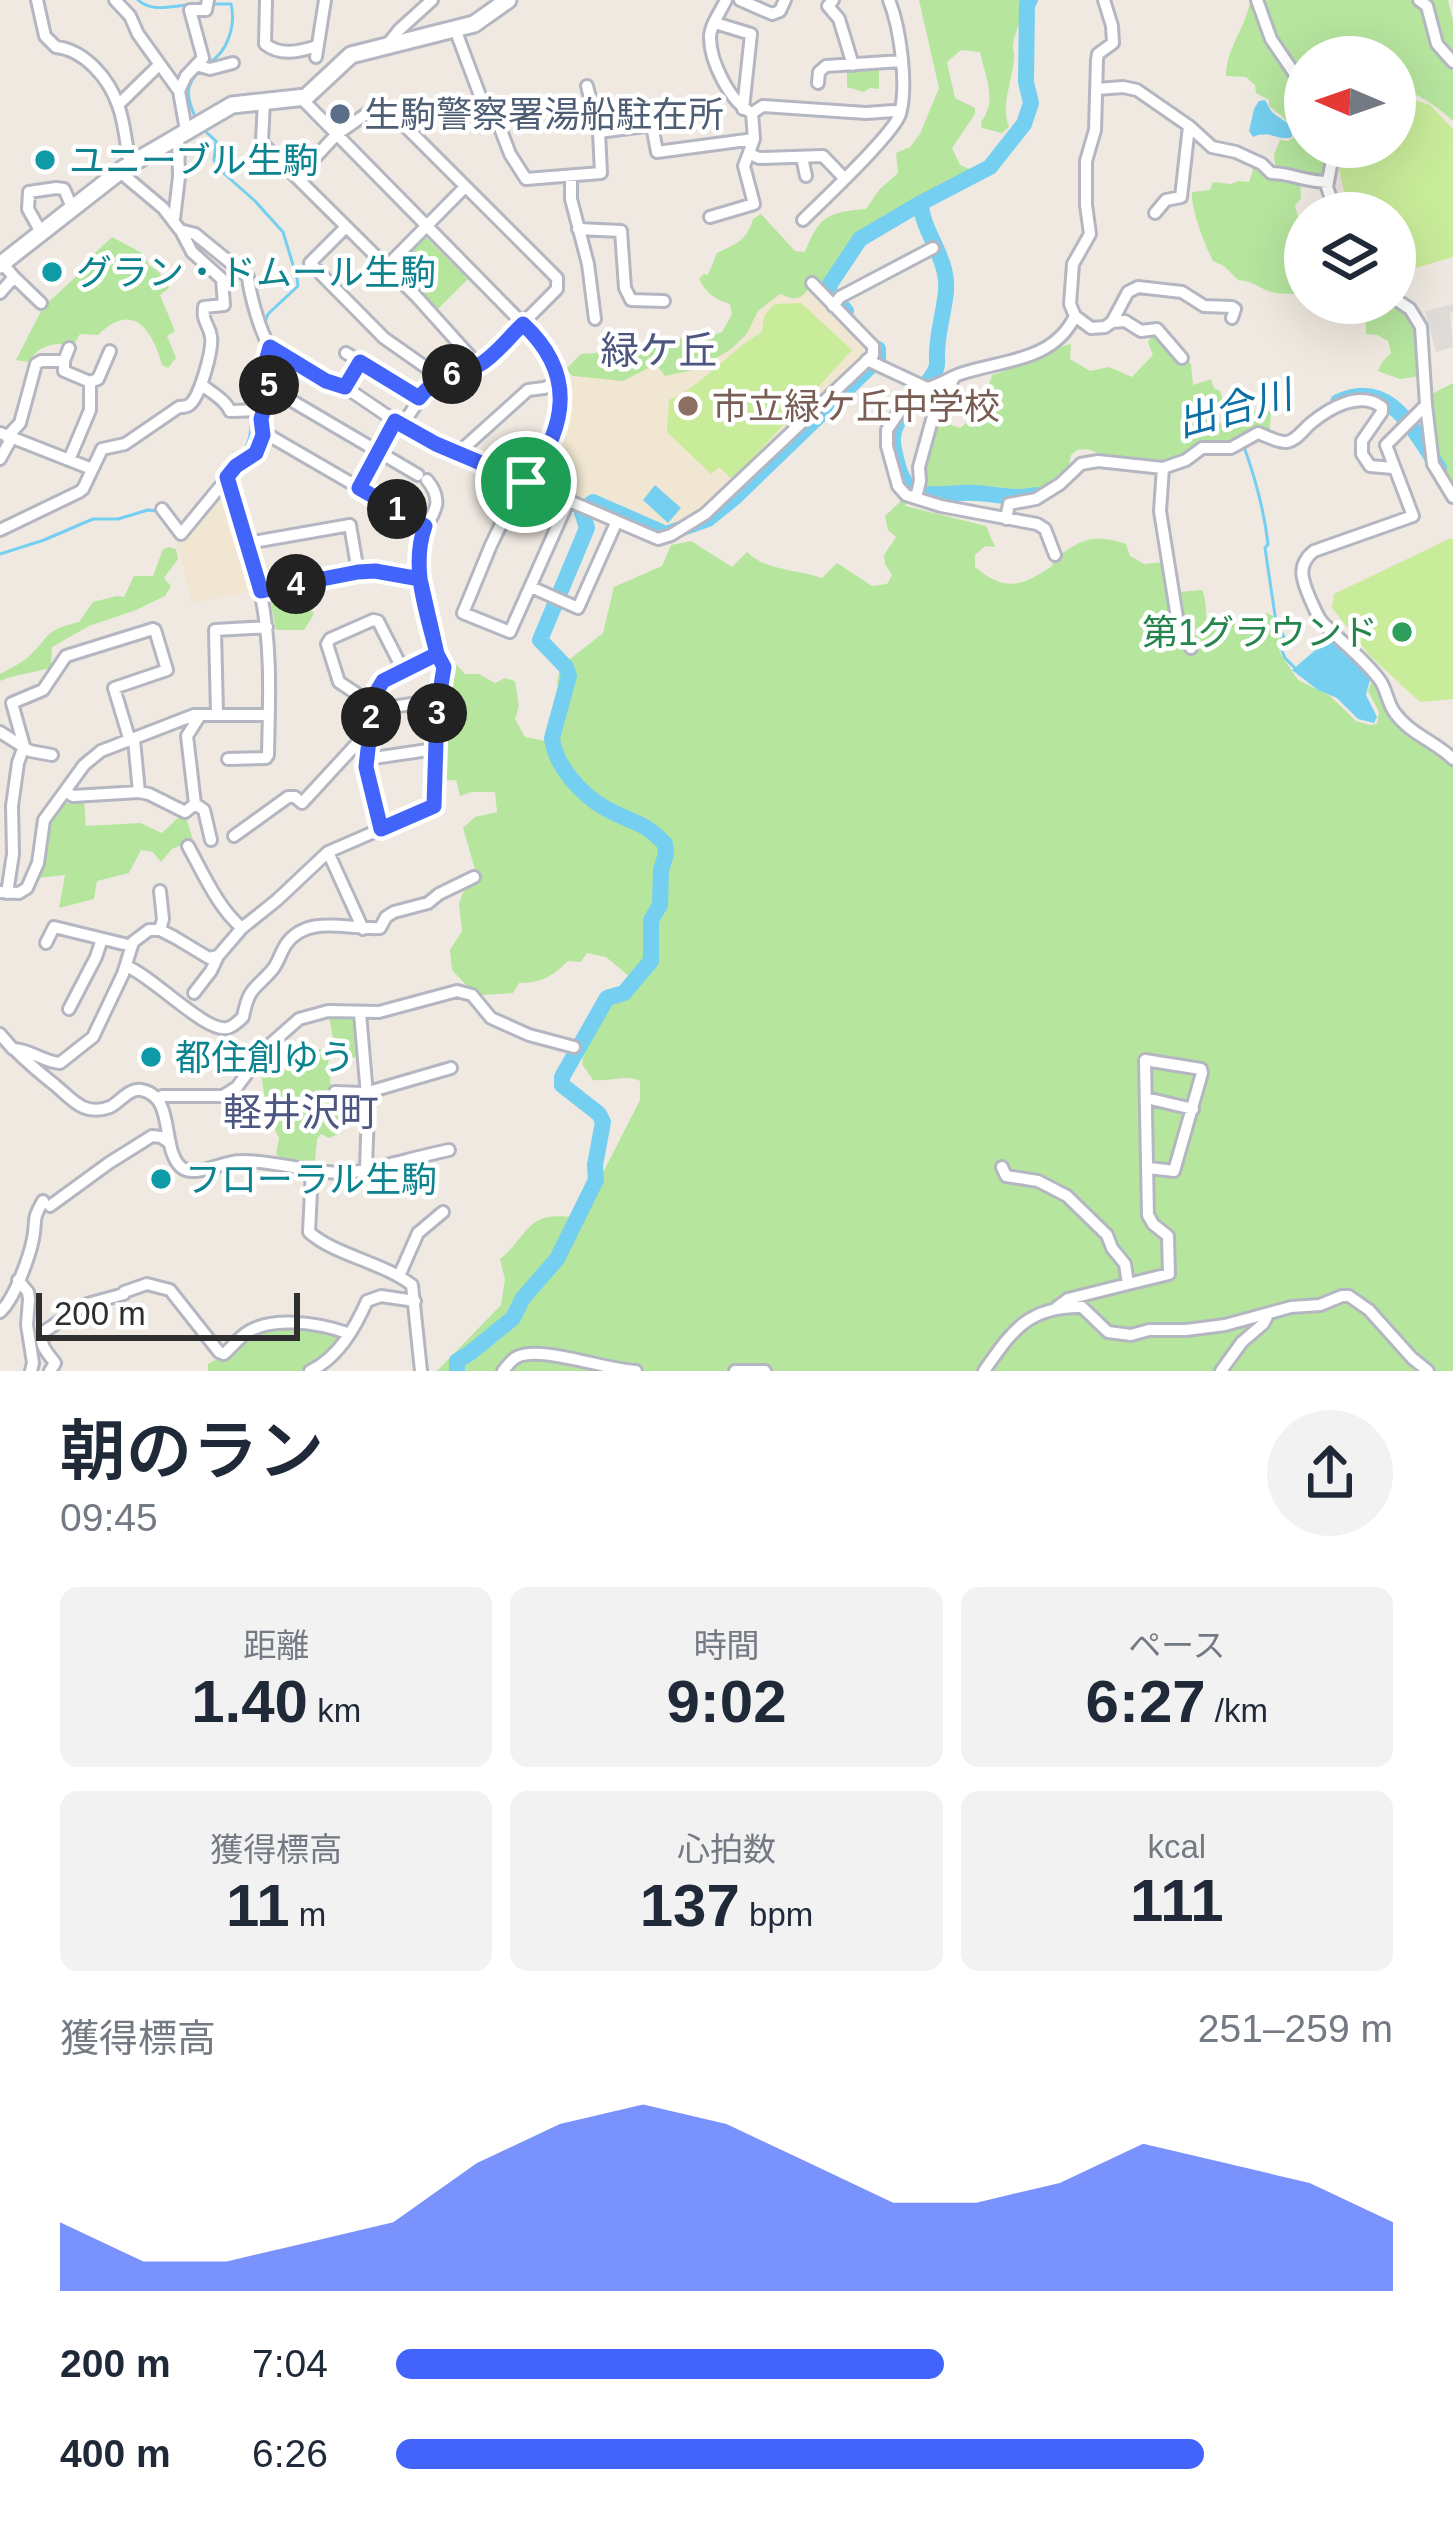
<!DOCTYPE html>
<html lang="ja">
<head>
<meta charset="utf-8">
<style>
  :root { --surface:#fff; --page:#f2f2f3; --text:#1f2937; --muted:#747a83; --accent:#4264fb }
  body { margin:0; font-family:Helvetica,"Noto Sans JP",sans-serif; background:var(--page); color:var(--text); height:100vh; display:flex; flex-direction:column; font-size:45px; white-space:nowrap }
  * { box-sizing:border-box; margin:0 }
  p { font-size:39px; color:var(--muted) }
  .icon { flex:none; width:66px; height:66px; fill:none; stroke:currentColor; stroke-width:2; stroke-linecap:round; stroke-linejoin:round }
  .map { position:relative; height:1371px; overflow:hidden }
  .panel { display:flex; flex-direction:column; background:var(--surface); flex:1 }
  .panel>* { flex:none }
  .needle { width:78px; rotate:272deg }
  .fabs { position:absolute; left:1284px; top:36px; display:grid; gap:24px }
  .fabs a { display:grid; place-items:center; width:132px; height:132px; border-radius:50%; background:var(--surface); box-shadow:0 12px 48px #0002; font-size:60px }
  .scale { position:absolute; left:36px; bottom:30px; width:264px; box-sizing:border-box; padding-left:12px; border:6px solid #2e2e2e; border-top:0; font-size:33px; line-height:42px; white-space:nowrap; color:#2e2e2e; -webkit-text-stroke:9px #fff; paint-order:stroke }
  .pin { position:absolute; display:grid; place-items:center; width:102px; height:102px; color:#fff; margin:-51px; border:6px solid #fff; border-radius:50%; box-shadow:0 3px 12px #0007 }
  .km { position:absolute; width:60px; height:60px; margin:-30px; border-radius:50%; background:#222; color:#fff; font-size:33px; line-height:60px; text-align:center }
  .round { display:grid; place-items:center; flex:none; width:126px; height:126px; border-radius:63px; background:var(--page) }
  .head { display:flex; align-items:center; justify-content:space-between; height:204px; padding:0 60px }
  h1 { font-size:66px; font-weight:600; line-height:90px }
  .stats { display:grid; grid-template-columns:repeat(3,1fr); gap:18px; height:204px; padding:12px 60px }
  .stats div { display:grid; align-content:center; border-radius:18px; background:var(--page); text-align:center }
  .stats b { font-size:60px; font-weight:600 }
  .stats small { font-size:33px; font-weight:400 }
  .stats p { font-size:33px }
  .chart { height:336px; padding:24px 60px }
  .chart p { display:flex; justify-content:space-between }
  .chart svg { width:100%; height:216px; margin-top:12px; fill:var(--accent); opacity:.7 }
  ul { padding:0 60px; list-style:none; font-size:39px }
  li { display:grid; grid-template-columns:192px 144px 1fr; align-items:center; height:90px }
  li i { height:30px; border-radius:15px; background:var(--accent) }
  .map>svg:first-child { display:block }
  .education { fill:#f0e6d1 }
  .green { fill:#b6e59e }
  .pitch { fill:#c9ec9a }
  .plaza { fill:#dfdcd8 }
  .water { fill:#75cff0 }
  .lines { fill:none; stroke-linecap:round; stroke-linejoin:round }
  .stream { stroke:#75cff0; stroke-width:3 }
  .river { stroke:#75cff0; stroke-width:16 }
  .street-casing { stroke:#b4b7c1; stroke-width:16 }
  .secondary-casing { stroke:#b4b7c1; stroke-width:21 }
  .street { stroke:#fff; stroke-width:10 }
  .secondary { stroke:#fff; stroke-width:15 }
  .route-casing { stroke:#fff; stroke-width:24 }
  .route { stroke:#4264fb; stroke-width:15 }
  .service-dot { fill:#5c6f8a; stroke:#fff; stroke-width:4.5 }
  .culture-dot { fill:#0f9aa8; stroke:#fff; stroke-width:4.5 }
  .education-dot { fill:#8d6e63; stroke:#fff; stroke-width:4.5 }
  .leisure-dot { fill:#2e9e5b; stroke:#fff; stroke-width:4.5 }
  .labels { text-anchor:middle; stroke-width:9; stroke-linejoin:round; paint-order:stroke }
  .service-label { font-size:36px; fill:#4e5e75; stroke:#fff; text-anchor:start }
  .culture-label { font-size:36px; fill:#0d838f; stroke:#fff; text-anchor:start }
  .education-label { font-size:36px; fill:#785e54; stroke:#fff; text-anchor:start }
  .leisure-label { font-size:36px; fill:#27864d; stroke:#fff; text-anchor:end }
  .neighbourhood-label { font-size:39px; fill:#4d5680; stroke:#fff }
  .water-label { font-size:39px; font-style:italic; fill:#0d6fa3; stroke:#fff }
</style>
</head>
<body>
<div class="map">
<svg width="1453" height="1371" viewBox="0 0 1453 1371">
  <rect width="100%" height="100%" fill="#efe9e1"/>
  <!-- education -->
  <path class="education" d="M794,270L865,343L864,353L728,484V489L665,535L542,482L539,479L558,446L567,415L564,380L657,362L695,368Z
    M221,488L227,489L255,590L192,603L177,542Z"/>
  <!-- green -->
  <path class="green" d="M919,0H1021C1025,24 1013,30 1013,48C1013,51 1015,54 1014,58C1013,81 1000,104 1009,127L1002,133L982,128L981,122C998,99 985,77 980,52L961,50L947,62L955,98L975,108V114L952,148L960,165L975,171L859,235L822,288L815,280C802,297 801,303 780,294L758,311L746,335L730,350L697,369L665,376L656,364L623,381L573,376L565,370L581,354L595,353L605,348L614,359L630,360L648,345L663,346L684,337L701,339L722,332L732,314L730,304C714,299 706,293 699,279L704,274L708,275L717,253C737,244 747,240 753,219L761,214L795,251L805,252C819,216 828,212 866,209L879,190L898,173L896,153L910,147L920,134L939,88Z
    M1271,0H1413L1425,8L1453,66V121C1435,104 1418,94 1395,86V57H1305V147H1324L1329,161L1326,171L1312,178L1281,169L1275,165L1274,154L1280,140L1288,141L1293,138L1295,132L1282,116L1269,106V100L1256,93L1255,85L1246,77L1226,76C1226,49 1245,29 1250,2Z
    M1432,0H1448L1453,21V52C1438,38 1438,18 1432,0Z
    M879,68V89L870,88L864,92L847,87V70Z
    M1249,163L1259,167L1265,175L1288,178L1300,184L1301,199L1295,205L1304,241L1298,244L1300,254L1305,255V297C1293,292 1287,295 1276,293C1262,291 1253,280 1238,280L1224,266L1213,261C1204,243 1191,210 1192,192L1210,190L1213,182L1231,184L1238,181L1249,182L1253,170Z
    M112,237L142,253L149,265L159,272L169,288L160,295L175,331L167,336L176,358L168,368L162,365C152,328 132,301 98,335L80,334L73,346C56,341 38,345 29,362L16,360L43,307L92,262L94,254Z
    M421,238L428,239L468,279L437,310L395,269V264Z
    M1332,303C1361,303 1406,293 1417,328C1421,343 1419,362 1420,376L1400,379L1378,371L1382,362L1391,353L1388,341L1377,335L1366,334V322C1355,312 1346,307 1332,303Z
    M1153,333L1191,364L1193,385L1211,379L1214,388L1220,391L1223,401L1210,404L1209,412L1215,413L1219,423L1223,424L1241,415L1265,409L1271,412L1270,429H1251L1228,442L1197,443L1182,454L1159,462L1098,453L1087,449L1077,450L1071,455L1069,465L1055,478L1034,493L1018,496L983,491L922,490V470L937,420L960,428C980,414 985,398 992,375C1020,367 1043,351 1071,344L1070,359L1090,371L1109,367L1132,377L1153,355L1148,342Z
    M1453,383V485L1437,461L1432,394Z
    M903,499L906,506L986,526L995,547L985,546L975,555V567C1005,592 1021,587 1052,566L1054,559C1080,540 1093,533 1126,544L1130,556L1144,564L1165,562L1169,582L1179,592L1202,590C1207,599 1205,615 1208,625L1243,623L1267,613L1273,616L1275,627L1283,639L1279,645L1280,653L1298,680L1329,695L1356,721L1369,725L1377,724L1379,712L1368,691L1371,683L1375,681L1394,716L1447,758L1453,767V1371H437L501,1305L505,1279L500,1259C518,1246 527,1220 548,1217C559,1215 570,1218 581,1216L640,1100V1081C627,1074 609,1082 593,1080L582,1064L585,1046L609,1000L633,991L630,977L606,957L587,953L581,962L568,961C553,976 541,983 519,983L513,993L483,995L468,987L452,970L450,950L462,931L459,903L466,885L478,880L463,828L475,817L497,812L495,792H471L460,796L456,780L436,781L441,655H447L465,674H479L495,683L505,678L515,681L519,706L515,719L525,737L545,741L561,694L557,684L560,667L603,633L614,587L662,566L671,545L691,541L732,567L747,552C766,571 797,569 822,578L837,563L872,586L887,584L892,575L885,564L884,555L896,537L888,530L885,516Z
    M169,547L176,549L178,559L164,578L171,586L165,596L136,610L89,626L52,647L51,668L10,677L0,681V674C9,669 20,664 28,657C52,636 41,631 79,622L93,602L117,596L124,597L134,576H153L163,549Z
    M298,588L314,614L304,630H276L269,593Z
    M84,800L86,826L140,823L162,833L181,815L186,817L193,840L172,849L161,862L153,852L141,850L129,873L97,881L94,899L59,908L65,875L37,878L46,849L48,820L61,804Z
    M354,1015L357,1017L359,1056L352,1058L334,1055L328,1062L332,1095L347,1096L338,1134L329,1138L321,1134L317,1139L315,1162L313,1164L285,1160L276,1154L279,1138L267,1113L261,1073L270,1064L269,1057L274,1046L287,1044L291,1053L329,1048L334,1045L329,1016Z
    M291,1325L340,1335L341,1338L321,1363L301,1371H208V1364L217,1359L223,1362C248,1333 255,1332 291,1325Z"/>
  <!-- pitch -->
  <path class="pitch" d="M1412,99L1430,105L1453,129V257L1395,274V213H1349L1338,165L1341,147H1395V100Z
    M801,303L852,350L733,480L719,467L711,474L667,432L669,400C705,384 728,351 762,332L764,316L774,304Z
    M1449,539H1453V699L1420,702L1371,657L1332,608L1334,594Z"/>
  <!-- plaza -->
  <path class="plaza" d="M1453,304V312L1450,314L1453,347L1436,352L1425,311Z"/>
  <!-- water -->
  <path class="water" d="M1265,100C1268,104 1269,109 1272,112C1281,121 1293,121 1292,137C1278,142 1271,129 1253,137L1249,131L1254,109L1259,101Z
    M655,485L681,508L668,523L643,500Z
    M1332,636L1371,676L1366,695L1377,717L1374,723L1358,719L1337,698L1318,690L1292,670Z"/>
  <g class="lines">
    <!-- stream -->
    <path class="stream" d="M138,0C154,15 178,3 198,5
      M208,63C228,53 236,24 231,4H214
      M196,119C186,97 184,86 201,69
      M205,131L216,141L214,160L219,169L255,201L283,232L297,278L298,286L268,314L264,324
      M256,404L261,381L255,363L263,346
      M1243,444C1255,477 1264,509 1268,544L1265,548L1276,622L1285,639L1280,646L1285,658L1294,667
      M222,477C244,448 251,452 252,413
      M236,486L247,522
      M0,554L44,540L93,519H118L148,510L157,511
      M266,595L272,639
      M270,719H275L274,679
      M198,722L243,720"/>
    <!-- river -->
    <path class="river" d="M1030,0L1027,4L1026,82L1031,103L1024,124L990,167L921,203C921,230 949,258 946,291C944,313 937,333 937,355C937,363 938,366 934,373C923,392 904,406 896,426C890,438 894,450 897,462C905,500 929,495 962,493C987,491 1011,501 1036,495
      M846,311L829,293L830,284L860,239L921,203
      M1338,402C1390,377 1414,432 1439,468
      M457,1371V1361L470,1353L513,1318L523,1298L557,1259L596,1180L595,1165L603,1122L599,1114L562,1085V1077L607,998L624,993L651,961V920L660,905L661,870L666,854L665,844C643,820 631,823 605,808C582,795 555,766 552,738L569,676L566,667L540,640L587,528L582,512L593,502L666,534L708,519L734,498L878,359V349"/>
    <!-- street casing -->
    <g class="street-casing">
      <path id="street" d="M37,0L45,36L56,47C85,50 109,79 118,105C125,123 126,146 130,164
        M115,0L130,16L138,34L179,91L186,130
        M266,0L265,44C280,56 299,52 317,46
        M726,0C721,11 710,25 710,37C710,62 730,102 752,113
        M740,0L772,14L780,11L785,0
        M833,0L828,6L839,19L853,65
        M1257,0L1271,39L1305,89
        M1419,0L1427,6L1437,44L1453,62
        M715,23L751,34L743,109
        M455,29L485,109L497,120L510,154L526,179L601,173L599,132L587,86
        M387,45L399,30L432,0
        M316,57L325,0
        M196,65L210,69L233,63
        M818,83L819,72L826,66L902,61
        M1097,89L1123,87L1137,90L1189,126L1212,147L1236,152L1262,164L1271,173C1291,173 1305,182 1328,182
        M179,91L186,76L203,58L190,10H206L208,0
        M301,98L537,338C576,389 562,435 526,483
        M264,101L262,141L265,146L416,296L478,365
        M118,105L159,65
        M752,113L763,106L866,113L894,111L900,113
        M599,132L652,125L657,152L754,139
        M1329,147L1332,160L1327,187L1336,213
        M750,154L759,158L823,156L845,179
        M802,157L806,176
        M120,172L163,208L180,230L195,234L248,277C250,295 260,332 270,347L264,368L270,388L261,419L263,435L256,453L236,467L228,477C238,517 253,555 261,595C272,648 269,702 268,755L266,758L228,759
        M571,176V199L588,264L595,319
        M297,177L336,135L382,103L557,278V289L486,360L441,378L429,386L402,425L395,421L359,488
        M1155,213L1166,200L1181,197L1189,126
        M710,217L754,204L744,166L754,139L752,113
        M174,219L179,177L178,135
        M803,220C822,201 893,135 900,114C908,85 900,27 889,0
        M345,228L310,263L384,338L441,378
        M578,229L621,231L625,288L631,300L664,301
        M41,232L28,209L29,192L56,188L64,189L72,207
        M386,267L465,187
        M14,277L41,303
        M0,293L14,277L2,263
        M1395,299L1410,309L1421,327L1426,405L1433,464L1453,497
        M833,306L840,297L933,248
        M1075,316L1091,328L1105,327L1112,322L1128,292L1138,287L1182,292L1204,306L1232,307L1235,309L1232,318
        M1112,322L1125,321L1141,331L1157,329L1182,358
        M270,347L326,381L345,387L395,421
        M346,353L419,398
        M867,360L927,388C940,385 950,377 963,373C1003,360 1054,361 1075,316L1070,304L1073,264L1090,234L1086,205V161L1095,130L1097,60L1098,54L1113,43L1112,26L1104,0
        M64,361V371L90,382
        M201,384C211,393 225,399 230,411L263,410
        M917,385L887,430V446L898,486L906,495L941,506L1037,524L1045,529L1055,555
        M270,388L418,475
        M1426,405L1386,445L1413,516L1314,551C1295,566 1303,582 1311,601C1315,609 1318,619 1325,625C1344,644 1363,658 1379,679C1387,689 1387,703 1395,713C1410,734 1436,742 1453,759
        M402,425L436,444L658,539L671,535L705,514L873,355V346L812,283
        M263,432L425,526
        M0,433L92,469
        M7,437L20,423L36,364L41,361H64L69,348
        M458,453L528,390L544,388L559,382
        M0,459L11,439
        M69,460L90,410V382L98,379L110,351
        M1163,468L1160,511L1178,624L1191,648
        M522,481L491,545L463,613L510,632L568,502
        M916,498L920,481L919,467L935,409L955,376
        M162,509L181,534L228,477
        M1006,519L1009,504L1036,499L1060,484L1081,464L1098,461L1163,468L1186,460L1202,448H1231L1258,433C1267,436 1278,443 1287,442C1297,440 1303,430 1310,424C1329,408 1360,390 1382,407V412L1362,441V454L1370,466L1393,468
        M0,530L79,492L83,489L102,449L125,444L179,407C182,407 186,407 189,405C200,398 213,349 211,337C209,323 202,323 204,307L224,305L222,279L192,252L181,231
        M248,543L350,525L358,572
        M531,587L578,608L616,523
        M261,591L358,572L375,571L420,579
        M372,704L339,682L327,644L330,639L373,620L378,621L403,670
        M372,710L438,700
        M217,714L215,630L267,627
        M0,732L30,751L52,755
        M134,740L139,792
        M367,759L435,749
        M65,791L73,796L139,792L149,794L185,812L195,804L187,736L199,717
        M195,804L204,810L211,840
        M381,829L366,767L374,696L383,681L437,654
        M234,836L288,797H295L302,803L362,738L368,737
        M188,846C203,873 218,908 242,928
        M328,852L363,929
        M0,892L19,893L27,888L38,863L44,820L84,765L101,751L194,715H269
        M7,893L13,854L12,806L18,763L24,746L12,703L43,690L66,656L153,629L155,630L167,670L114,688L130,741
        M160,930L163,919L160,891
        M46,943L54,927L132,946
        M126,966C151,975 206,1033 227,1028C232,1027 240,1020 243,1017C249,986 255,990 273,969C279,961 281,951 287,943C309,914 349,930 380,928L386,917L394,912L428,903L439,894L474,877
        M194,993L211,971L218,956
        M69,1009L96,957L102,939
        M360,1013L368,1107L366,1169
        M0,1034L13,1049C30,1049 43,1062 60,1063L93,1037L123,974L133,942L149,930H160L174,937L209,958L218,956L242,928L277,900L328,852L434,806C432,772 435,737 438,703C439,692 446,677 443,666C442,660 438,655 436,649C428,623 413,574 418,547C422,520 451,509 427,480
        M14,1049C27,1062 41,1074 55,1085C72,1099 84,1117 110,1107C120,1102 129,1088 141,1090C176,1096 160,1148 181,1167C194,1179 222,1161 241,1161C280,1160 321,1178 360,1171C390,1165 420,1156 449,1150
        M335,1092L365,1093L451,1068
        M1146,1098L1193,1109
        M158,1099L162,1096H223L237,1087L265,1049L299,1019L328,1011L379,1012L457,991L472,995L491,1018L529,1035L574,1047
        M1002,1167L1006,1176L1038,1181L1067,1196L1107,1235L1112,1248L1125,1264L1128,1284L1068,1299L1056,1308
        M312,1170L309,1232C334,1255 382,1262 412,1285L421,1371
        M50,1206L109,1163L152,1136L161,1137L170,1143
        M399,1276L418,1233L443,1212
        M18,1280L28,1292L29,1299L27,1325L33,1363L31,1371
        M1128,1284L1169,1274L1168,1236L1153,1224L1148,1215L1145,1060L1201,1069L1202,1073L1174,1171L1149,1168
        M124,1292L147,1284L170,1290L219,1352L224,1354C231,1348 237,1340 245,1334C270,1315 319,1323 347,1333
        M0,1312C14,1300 29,1258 33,1239C37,1218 31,1222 43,1201
        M50,1371L55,1363C47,1352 37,1344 45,1331L84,1305L124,1294
        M310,1371C338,1358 355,1328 367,1301L381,1296L415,1301
        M503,1371C506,1367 512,1359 517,1357C540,1345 606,1370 636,1371
        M735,1371H765
        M984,1371C1012,1331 1028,1306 1082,1307L1108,1332L1131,1335L1149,1330H1186L1225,1325L1291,1307L1320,1305L1342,1296H1349L1369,1310L1412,1358L1428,1371
        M1221,1371L1242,1342L1263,1324L1269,1313"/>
    </g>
    <!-- secondary casing -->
    <g class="secondary-casing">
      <path id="secondary" d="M0,265L124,168L232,105L306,97L351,55L474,24L508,0"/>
    </g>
    <!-- street -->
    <use href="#street" class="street"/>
    <!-- secondary -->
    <use href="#secondary" class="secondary"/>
  </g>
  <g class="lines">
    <!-- route casing -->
    <g class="route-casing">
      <path id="route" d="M526,482L436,444L395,421L359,488L425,526C410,568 427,612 437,654L383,681L374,696L366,767L381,829L434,806L437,710L444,667L437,654L420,579L375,571L358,572L261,591L227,477L236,466L256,453L263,435L261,419L270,388L264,368L270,347L326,381L345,387L360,362L419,398C438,374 454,377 479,365C495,356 509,337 523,324C577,374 567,428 526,482"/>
    </g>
    <!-- route -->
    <use href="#route" class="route"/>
  </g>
  <!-- markers -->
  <circle class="service-dot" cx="340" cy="114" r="12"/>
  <g class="culture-dot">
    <circle cx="45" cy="160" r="12"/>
    <circle cx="52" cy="272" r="12"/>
    <circle cx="151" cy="1057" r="12"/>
    <circle cx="161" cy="1179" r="12"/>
  </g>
  <circle class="education-dot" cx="688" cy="406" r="12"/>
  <circle class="leisure-dot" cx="1402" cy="632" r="12"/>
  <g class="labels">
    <!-- service labels -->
    <g class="service-label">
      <text x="364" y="127">生駒警察署湯船駐在所</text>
    </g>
    <!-- culture labels -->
    <g class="culture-label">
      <text x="69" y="173">ユニーブル生駒</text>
      <text x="76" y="285">グラン・ドムール生駒</text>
      <text x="175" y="1070">都住創ゆう</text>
      <text x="185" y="1192">フローラル生駒</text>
    </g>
    <!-- education labels -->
    <g class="education-label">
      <text x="712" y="419">市立緑ケ丘中学校</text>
    </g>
    <!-- leisure labels -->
    <g class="leisure-label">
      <text x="1378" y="645">第1グラウンド</text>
    </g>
    <!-- neighbourhood labels -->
    <g class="neighbourhood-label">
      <text x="659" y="364">緑ケ丘</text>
      <text x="301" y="1126">軽井沢町</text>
    </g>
    <!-- water labels -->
    <g class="water-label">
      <text transform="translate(1234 408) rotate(-15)" y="14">出合川</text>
    </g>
  </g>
</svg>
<div class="fabs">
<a><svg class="needle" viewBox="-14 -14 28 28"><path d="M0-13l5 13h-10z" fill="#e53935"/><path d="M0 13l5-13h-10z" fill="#747a83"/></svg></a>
<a><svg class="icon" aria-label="layers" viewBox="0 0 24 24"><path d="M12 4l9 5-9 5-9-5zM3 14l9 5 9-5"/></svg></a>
</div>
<div class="scale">200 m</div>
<div class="pin" style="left:526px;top:482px;background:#1e9e55"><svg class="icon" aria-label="arrive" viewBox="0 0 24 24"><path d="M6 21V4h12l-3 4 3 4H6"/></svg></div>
<b class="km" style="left:397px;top:509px">1</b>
<b class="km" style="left:371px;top:717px">2</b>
<b class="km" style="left:437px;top:713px">3</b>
<b class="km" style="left:296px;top:584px">4</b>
<b class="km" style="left:269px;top:385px">5</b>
<b class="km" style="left:452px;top:374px">6</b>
</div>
<section class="panel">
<div class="head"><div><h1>朝のラン</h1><p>09:45</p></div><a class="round"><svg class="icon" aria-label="share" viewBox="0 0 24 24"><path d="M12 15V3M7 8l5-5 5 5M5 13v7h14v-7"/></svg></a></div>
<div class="stats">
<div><p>距離</p><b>1.40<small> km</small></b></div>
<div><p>時間</p><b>9:02</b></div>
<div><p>ペース</p><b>6:27<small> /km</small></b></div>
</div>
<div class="stats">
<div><p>獲得標高</p><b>11<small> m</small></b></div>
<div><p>心拍数</p><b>137<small> bpm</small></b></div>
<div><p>kcal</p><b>111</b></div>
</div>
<div class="chart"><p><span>獲得標高</span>251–259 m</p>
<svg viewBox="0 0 160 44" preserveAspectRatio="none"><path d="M0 44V30L10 38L20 38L30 34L40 30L50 18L60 10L70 6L80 10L90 18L100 26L110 26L120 22L130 14L140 18L150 22L160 30V44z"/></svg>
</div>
<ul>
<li><b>200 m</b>7:04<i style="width:55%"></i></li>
<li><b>400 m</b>6:26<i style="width:81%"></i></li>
</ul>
</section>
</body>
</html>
